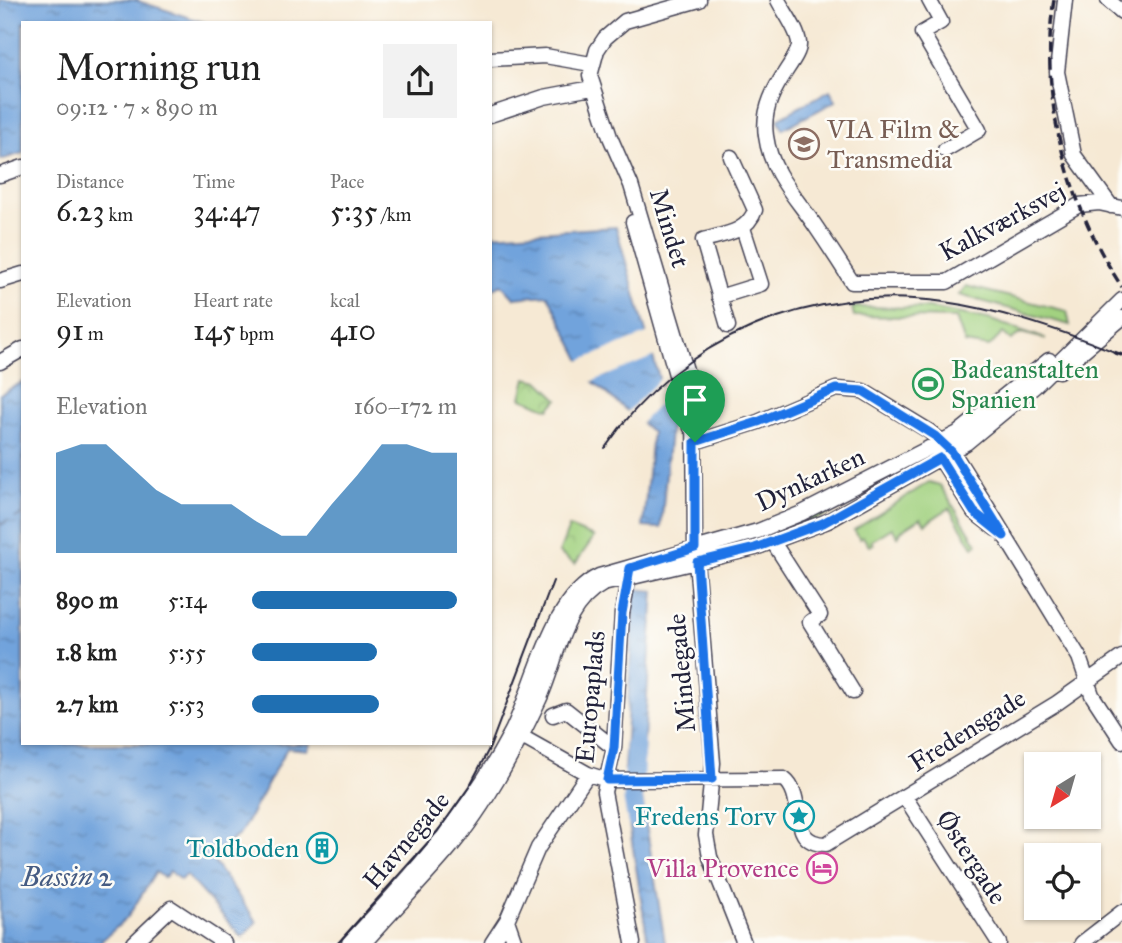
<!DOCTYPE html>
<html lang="en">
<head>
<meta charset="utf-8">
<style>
  :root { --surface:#fff; --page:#f2f2f2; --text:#222; --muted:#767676; --accent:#1f6fb2 }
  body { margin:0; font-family:"IM FELL Great Primer",serif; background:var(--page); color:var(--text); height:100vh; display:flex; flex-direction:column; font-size:26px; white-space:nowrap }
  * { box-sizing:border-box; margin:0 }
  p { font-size:23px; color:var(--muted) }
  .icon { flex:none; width:38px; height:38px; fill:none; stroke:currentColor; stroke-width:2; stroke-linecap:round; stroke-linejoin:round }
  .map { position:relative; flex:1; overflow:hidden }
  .panel { position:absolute; left:21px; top:21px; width:471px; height:724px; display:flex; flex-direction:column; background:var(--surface); border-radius:0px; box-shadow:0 2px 5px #0004 }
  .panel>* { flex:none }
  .needle { width:46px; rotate:217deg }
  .controls { position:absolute; left:1024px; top:752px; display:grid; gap:14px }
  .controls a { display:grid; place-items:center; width:77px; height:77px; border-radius:0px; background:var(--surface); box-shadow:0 2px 5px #0004; font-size:35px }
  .pin { position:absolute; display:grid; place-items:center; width:60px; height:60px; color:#fff; margin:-72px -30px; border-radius:50% 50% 50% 0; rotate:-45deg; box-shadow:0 0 7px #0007 }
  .pin .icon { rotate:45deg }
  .round { display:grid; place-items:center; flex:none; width:74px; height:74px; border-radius:0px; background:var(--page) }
  .headline { display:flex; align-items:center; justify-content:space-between; height:119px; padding:0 35px }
  h1 { font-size:38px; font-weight:600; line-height:52px }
  .metrics { display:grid; grid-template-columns:repeat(3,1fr); gap:10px; height:119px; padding:7px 35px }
  .metrics div { display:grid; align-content:center }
  .metrics b { font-size:30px; font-weight:600 }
  .metrics small { font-size:19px; font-weight:400 }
  .metrics p { font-size:19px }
  .chart { height:196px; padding:14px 35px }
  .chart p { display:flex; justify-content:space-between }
  .chart svg { width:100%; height:126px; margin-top:7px; fill:var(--accent); opacity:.7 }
  ul { padding:0 35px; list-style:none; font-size:23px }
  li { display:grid; grid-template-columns:112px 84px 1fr; align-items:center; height:52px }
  li i { height:18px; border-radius:9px; background:var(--accent) }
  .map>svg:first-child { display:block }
  .grass { fill:#a2d180; stroke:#627a5e; stroke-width:2 }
  .park { fill:url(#park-crowns); stroke:#627a5e; stroke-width:2 }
  .water { fill:url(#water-ripples); stroke:#4a628c; stroke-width:2 }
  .pier { fill:#f6e9d4 }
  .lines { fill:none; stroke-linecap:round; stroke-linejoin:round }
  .river { stroke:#71a3dc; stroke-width:19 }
  .ferry { stroke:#465c83; stroke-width:2; stroke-dasharray:9 7; stroke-linecap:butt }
  .minor-casing { stroke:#424052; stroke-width:17 }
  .minor { stroke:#fff; stroke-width:14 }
  .tram { stroke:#22223b; stroke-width:2 }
  .rail { stroke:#22223b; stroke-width:3.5; stroke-dasharray:10 5; stroke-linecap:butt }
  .route-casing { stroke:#fff; stroke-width:14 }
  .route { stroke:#1a73e8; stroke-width:9 }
  .labels { text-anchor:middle; stroke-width:5; stroke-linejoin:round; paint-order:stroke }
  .education-label { font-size:26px; fill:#785e54; stroke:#fdfcf7; text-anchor:start }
  .street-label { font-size:26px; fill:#22223b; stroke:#fdfcf7 }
  .leisure-label { font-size:26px; fill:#27864d; stroke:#fdfcf7; text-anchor:start }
  .culture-label { font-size:26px; fill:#0d838f; stroke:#fdfcf7; text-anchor:end }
  .hotel-label { font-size:26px; fill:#b23c85; stroke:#fdfcf7; text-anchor:end }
  .water-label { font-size:28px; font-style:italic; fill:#465c83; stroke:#fdfcf7 }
</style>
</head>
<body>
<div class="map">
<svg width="1122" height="943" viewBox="0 0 1122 943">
  <defs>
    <pattern id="park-crowns" width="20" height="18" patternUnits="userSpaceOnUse" patternTransform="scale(1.75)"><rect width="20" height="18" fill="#a2d180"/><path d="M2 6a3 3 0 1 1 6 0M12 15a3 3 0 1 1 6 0" fill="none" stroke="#8bb370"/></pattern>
    <pattern id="water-ripples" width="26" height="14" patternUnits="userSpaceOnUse" patternTransform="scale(1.75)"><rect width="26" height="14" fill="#71a3dc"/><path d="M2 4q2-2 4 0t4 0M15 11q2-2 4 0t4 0" fill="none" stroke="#5c84b4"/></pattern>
  </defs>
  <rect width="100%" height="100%" fill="#fdfcf7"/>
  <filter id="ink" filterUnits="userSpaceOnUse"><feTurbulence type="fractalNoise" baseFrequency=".0143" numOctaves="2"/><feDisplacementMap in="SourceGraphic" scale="14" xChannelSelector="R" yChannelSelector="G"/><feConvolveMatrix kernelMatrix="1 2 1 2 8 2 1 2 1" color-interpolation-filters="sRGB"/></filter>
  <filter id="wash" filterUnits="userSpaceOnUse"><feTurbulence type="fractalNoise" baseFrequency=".00686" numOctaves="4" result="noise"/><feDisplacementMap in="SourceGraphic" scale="28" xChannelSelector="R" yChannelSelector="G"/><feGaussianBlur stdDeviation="1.57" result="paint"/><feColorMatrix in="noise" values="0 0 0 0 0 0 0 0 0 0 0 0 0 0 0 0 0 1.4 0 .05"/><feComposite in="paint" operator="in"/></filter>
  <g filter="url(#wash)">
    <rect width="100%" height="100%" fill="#f6e9d4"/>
    <!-- grass -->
    <path class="grass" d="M966,286L1067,311L1070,325L959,295Z
      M852,307L929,308L988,319L1046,339L1021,333L1011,340L1003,333L989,347L965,343L956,318L854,316Z
      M924,457L841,508L780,535L729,549L728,546Z
      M929,482L940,485L977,544L973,547L949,508L925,524L921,518L901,531L898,537L892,528L871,541L873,544L869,546L863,537L860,539L854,530Z"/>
    <!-- park -->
    <path class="park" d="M526,378L539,381L558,399L549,409L521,398Z
      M569,527L594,537L575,564L559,553Z"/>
    <!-- water -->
    <path class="water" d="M0,0H135L206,23H23V153L0,160Z
      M830,90L836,101L783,129L778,119Z
      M616,227L671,420L661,528L643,527L652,432L590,379L548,295L514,298L501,284L490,291V235Z
      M23,382V744H310L307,750L287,748L240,834L210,857L257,922L242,937L186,875L180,880L170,871L164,878L156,872L127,918L99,943H0V394Z
      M635,589L654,591L642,770L624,769Z
      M625,798H642L665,943H648Z"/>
    <!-- pier -->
    <path class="pier" d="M649,333L655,356L591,382L585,377L577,362Z
      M661,378L667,396L640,424L627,412Z"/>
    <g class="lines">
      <!-- river -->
      <path class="river" d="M635,743L633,799L637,821"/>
      <!-- ferry -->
      <path class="ferry" d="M0,525L23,514"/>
    </g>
  </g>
  <g filter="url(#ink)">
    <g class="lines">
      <!-- minor casing -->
      <g class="minor-casing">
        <path id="minor" d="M699,0L625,21L605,38L597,50L590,76L610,137L631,185L694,397L695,548L713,763L706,835L710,857L744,943
          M778,0C784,12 798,30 799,43C801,61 759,91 766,136C771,173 794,195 814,224C827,243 840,263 852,282H947L1079,205L1099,203L1122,208
          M929,0L941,22L922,33L979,130L945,150
          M1065,0L1057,72L1074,155L1111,206
          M1108,0L1122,12
          M490,59L545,56L591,64
          M490,115L544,97L592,88
          M0,175L23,167
          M633,222L691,428
          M0,281L23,274
          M719,297L761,284L743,228
          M728,326L703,240C724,234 747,233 755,210L731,157
          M0,362L23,349
          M1059,371L1122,318
          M695,442L758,422L836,389L863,391L929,431L952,451L986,505L1079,657L1092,695L1122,741
          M940,451V458L974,512L996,529
          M773,542L820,615L810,622L853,692
          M630,571L622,613L614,748L604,792L633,943
          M553,715L566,710L614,748
          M515,733L588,774L607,780L784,779C808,797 785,844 826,844L1057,703L1122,657
          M905,797L999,943
          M507,920L515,943
          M134,943L171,908L224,943
          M349,943C411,877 470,812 512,731C535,684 551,598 599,576L758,531L802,513L958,433L1049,360
          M364,943C393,910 425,878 453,844C488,802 515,751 538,702C558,661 560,607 603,584L755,548L828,521L966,443L1035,386L1122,300
          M492,943L507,920L538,848L588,774
          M1082,943L1122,912"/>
      </g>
      <!-- minor -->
      <use href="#minor" class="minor"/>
      <!-- tram -->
      <path class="tram" d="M605,448C680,337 812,283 944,302C1004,310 1066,332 1122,355
        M338,943L438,831L469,787L490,747L553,581"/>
      <!-- rail -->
      <path class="rail" d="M1054,0C1038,96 1068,206 1122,287
        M1113,352L1122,355"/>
    </g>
  </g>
  <g class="lines" filter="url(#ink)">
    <!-- route casing -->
    <g class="route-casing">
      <path id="route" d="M836,389L863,391L935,436L952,452L1004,536L974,512L940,458L823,523L755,548L697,562L712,779L607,780L614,748L622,613L630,568L695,548V442L758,422Z"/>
    </g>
    <!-- route -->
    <use href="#route" class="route"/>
  </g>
  <!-- icons -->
  <defs>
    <g id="university-ring" transform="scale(1.575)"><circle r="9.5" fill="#fdfcf7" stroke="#8d6e63" stroke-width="1.5"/><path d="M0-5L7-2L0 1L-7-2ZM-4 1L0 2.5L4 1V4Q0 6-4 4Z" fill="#8d6e63"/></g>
    <g id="stadium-ring" transform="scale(1.575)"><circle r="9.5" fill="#fdfcf7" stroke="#2e9e5b" stroke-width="1.5"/><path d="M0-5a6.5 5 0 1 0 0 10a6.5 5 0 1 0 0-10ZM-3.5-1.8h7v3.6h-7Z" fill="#2e9e5b"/></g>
    <g id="sight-ring" transform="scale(1.575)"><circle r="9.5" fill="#fdfcf7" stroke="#0f9aa8" stroke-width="1.5"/><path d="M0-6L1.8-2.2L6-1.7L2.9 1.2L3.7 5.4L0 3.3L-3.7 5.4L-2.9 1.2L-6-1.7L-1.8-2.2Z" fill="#0f9aa8"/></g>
    <g id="building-ring" transform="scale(1.575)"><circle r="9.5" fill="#fdfcf7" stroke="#0f9aa8" stroke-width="1.5"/><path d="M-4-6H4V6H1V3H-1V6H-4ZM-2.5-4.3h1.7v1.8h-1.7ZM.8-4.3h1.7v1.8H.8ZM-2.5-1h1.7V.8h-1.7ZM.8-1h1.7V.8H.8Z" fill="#0f9aa8"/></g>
    <g id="hotel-ring" transform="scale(1.575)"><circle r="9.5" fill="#fdfcf7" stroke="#d1479c" stroke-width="1.5"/><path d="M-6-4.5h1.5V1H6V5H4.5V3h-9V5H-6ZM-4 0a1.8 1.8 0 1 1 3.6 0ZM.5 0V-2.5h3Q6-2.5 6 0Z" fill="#d1479c"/></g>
  </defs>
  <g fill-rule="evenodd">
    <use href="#university-ring" x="804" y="144"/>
    <use href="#stadium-ring" x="928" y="384"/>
    <use href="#sight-ring" x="799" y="816"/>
    <use href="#building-ring" x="322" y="848"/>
    <use href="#hotel-ring" x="822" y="868"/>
  </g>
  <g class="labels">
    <!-- education labels -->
    <g class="education-label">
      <text x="827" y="138">VIA Film &amp;<tspan x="827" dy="30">Transmedia</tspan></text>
    </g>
    <!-- street labels -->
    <g class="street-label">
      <text transform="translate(1002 221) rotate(-28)" y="9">Kalkværksvej</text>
      <text transform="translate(670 228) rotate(73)" y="9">Mindet</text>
      <text transform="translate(810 479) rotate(-25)" y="9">Dynkarken</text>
      <text transform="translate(681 673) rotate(-95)" y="9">Mindegade</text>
      <text transform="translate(590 697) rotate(-85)" y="9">Europaplads</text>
      <text transform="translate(967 730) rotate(-32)" y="9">Fredensgade</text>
      <text transform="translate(406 840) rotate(-50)" y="9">Havnegade</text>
      <text transform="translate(972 857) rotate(57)" y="9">Østergade</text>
    </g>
    <!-- leisure labels -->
    <g class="leisure-label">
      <text x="951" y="378">Badeanstalten<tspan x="951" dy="30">Spanien</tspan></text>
    </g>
    <!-- culture labels -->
    <g class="culture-label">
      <text x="776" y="825">Fredens Torv</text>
      <text x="299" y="857">Toldboden</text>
    </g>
    <!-- hotel labels -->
    <g class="hotel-label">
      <text x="799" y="877">Villa Provence</text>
    </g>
    <!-- water labels -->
    <g class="water-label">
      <text x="67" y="886">Bassin 2</text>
    </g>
  </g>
</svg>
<div class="controls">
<a><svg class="needle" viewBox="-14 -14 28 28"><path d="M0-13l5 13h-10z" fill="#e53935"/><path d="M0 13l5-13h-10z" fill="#767676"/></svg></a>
<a><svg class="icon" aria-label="locate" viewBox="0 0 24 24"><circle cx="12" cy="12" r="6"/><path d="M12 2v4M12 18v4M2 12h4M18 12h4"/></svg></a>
</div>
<div class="pin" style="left:695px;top:442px;background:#1e9e55"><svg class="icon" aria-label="arrive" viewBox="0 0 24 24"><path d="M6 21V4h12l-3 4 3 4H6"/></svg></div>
<section class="panel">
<div class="headline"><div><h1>Morning run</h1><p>09:12 · 7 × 890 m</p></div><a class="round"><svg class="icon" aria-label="share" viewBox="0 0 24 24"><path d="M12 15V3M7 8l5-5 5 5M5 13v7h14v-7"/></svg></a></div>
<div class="metrics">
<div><p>Distance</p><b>6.23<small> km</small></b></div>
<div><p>Time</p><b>34:47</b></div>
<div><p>Pace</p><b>5:35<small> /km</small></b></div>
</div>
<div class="metrics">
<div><p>Elevation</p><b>91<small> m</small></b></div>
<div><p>Heart rate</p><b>145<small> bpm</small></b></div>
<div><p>kcal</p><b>410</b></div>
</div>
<div class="chart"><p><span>Elevation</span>160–172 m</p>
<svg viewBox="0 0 160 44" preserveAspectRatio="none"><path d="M0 44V9L10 6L20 6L30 14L40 22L50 27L60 27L70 27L80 33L90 38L100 38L110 27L120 17L130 6L140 6L150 9L160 9V44z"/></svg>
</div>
<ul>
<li><b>890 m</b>5:14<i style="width:100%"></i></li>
<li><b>1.8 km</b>5:55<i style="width:61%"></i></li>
<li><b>2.7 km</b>5:53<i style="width:62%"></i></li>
</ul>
</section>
</div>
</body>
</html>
